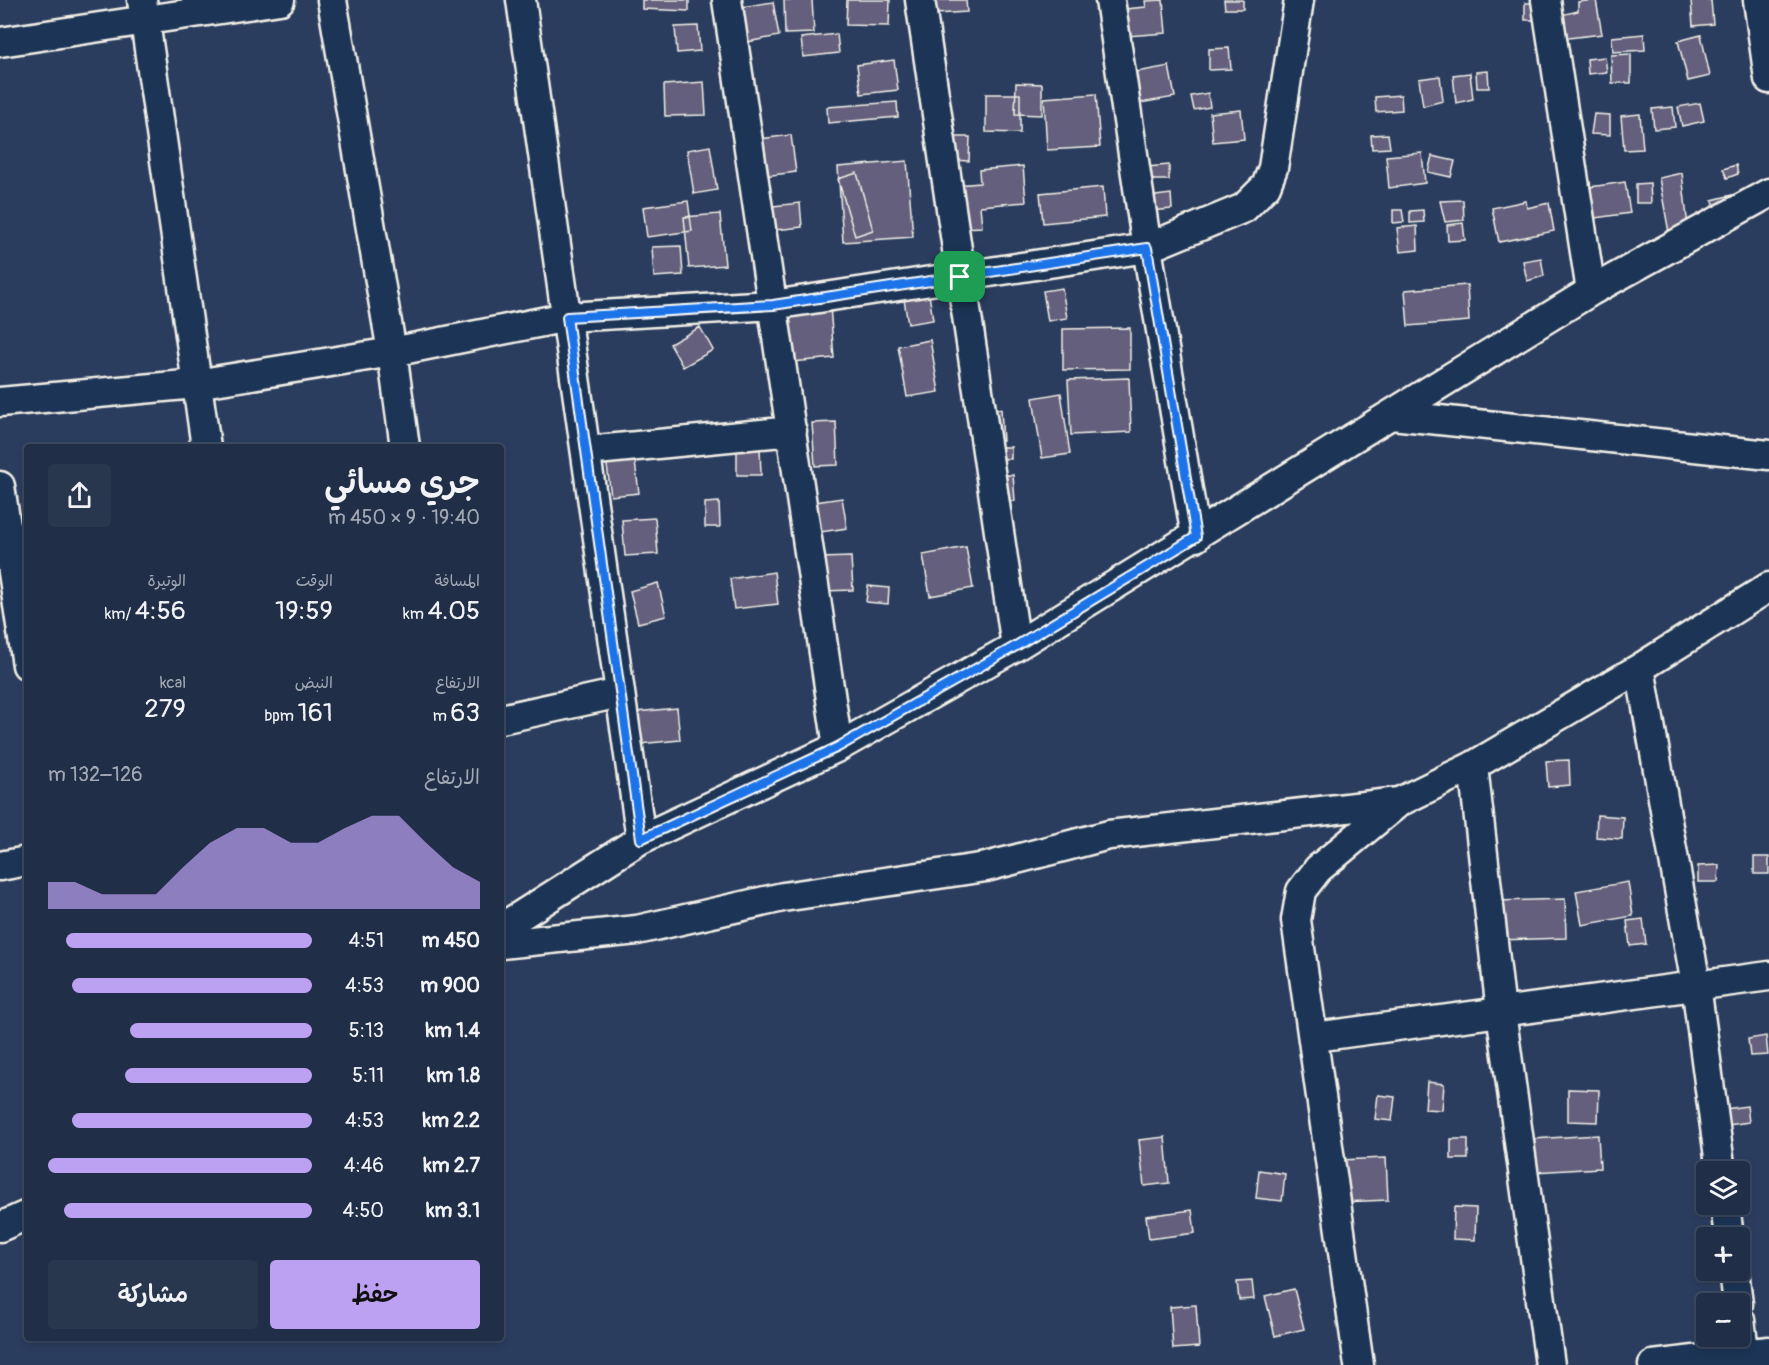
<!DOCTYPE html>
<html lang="ar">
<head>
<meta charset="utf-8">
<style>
  :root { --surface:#202e47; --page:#28364e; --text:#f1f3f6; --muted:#a2a8b4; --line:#3d4a60; --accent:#bca0f2 }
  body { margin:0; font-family:Pangolin,"Playpen Sans Arabic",sans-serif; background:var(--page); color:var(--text); direction:rtl; height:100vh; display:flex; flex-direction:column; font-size:22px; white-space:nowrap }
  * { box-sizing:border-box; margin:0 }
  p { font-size:20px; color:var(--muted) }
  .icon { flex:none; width:33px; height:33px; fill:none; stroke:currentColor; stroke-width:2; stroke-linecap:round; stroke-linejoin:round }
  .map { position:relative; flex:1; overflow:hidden; direction:ltr }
  .side { position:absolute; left:24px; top:444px; width:480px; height:897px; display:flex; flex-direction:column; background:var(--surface); border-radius:6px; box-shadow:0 3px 9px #0003,0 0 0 2px var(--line); direction:rtl }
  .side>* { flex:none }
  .buttons { position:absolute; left:1696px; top:1161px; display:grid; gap:12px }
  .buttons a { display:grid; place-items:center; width:54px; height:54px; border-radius:6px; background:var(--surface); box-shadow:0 3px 9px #0003,0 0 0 2px var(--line); font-size:30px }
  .pin { position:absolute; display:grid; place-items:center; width:51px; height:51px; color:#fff; margin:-26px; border-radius:12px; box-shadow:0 3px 9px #0006 }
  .round { display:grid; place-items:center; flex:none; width:63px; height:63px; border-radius:6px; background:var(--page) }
  .overview { display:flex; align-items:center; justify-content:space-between; height:102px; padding:0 24px }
  h1 { font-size:33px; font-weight:600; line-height:45px }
  .figures { display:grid; grid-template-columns:repeat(3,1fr); gap:9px; height:102px; padding:6px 24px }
  .figures div { display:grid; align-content:center }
  .figures b { font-size:26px; font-weight:600 }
  .figures small { font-size:16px; font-weight:400 }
  .figures p { font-size:16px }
  .chart { height:168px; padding:12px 24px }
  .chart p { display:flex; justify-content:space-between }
  .chart svg { width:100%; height:108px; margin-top:6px; fill:var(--accent); opacity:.7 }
  .cta { display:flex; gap:12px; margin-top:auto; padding:12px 24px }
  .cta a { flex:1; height:69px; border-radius:6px; background:var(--accent); color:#111; font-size:24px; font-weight:600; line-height:69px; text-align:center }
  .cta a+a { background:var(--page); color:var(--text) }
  ul { padding:0 24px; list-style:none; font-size:20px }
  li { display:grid; grid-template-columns:96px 72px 1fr; align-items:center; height:45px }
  li i { height:15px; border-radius:8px; background:var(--accent) }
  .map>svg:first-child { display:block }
  .building { fill:#635f7d; stroke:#f4f1e8; stroke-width:1.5 }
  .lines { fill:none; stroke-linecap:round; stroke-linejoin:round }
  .street-casing { stroke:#f4f1e8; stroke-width:33 }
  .street { stroke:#1d3557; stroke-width:28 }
  .route-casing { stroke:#fff; stroke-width:12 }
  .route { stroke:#1a73e8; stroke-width:8 }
</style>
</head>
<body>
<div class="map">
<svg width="1769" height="1365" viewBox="0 0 1769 1365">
  <rect width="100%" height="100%" fill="#2b3d5f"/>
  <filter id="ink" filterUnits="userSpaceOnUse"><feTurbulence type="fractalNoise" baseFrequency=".0167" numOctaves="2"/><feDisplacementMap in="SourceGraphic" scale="12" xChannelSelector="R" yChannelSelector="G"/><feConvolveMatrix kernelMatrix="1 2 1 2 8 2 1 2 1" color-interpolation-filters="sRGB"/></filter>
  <g filter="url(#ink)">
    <!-- building -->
    <path class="building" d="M642,0H689V11L642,9Z
      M784,0H812L814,33L785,34Z
      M847,0H890L889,26L846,25Z
      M935,0H966L967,12L936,14Z
      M1163,0L1166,33L1127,36L1125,9L1146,7L1145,1Z
      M1224,0H1243V9H1225Z
      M1596,0L1602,34L1560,39L1557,16L1578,11V2Z
      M1691,0H1711L1713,24L1693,26Z
      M773,2L779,36L747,42L741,7Z
      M1525,3H1538L1537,20H1525Z
      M698,26L700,51L677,53L675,27Z
      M837,34L839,53L803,57L801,38Z
      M1644,34L1645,50L1613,52L1612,37Z
      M1701,35L1710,76L1688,81L1678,41Z
      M1229,48L1231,69L1209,70V49Z
      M1631,54V83H1612L1611,55Z
      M1605,57L1607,72L1588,74L1587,59Z
      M894,60L898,90L861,94L857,65Z
      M1169,66L1175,97L1135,104L1131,73Z
      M1488,71L1489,88H1477L1476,72Z
      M1470,73L1473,99L1456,103L1453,75Z
      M1440,76L1443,101L1423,106L1419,79Z
      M704,82L706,115L665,116L664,85Z
      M1016,83L1042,84V115L1015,114Z
      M1208,93L1210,107L1194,110L1191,96Z
      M986,94H1020V133L986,132Z
      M1096,94L1100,147L1047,150L1044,98Z
      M1401,95L1402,110L1376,112L1375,97Z
      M897,102L898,117L828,123L827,107Z
      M1700,103L1704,121L1682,126L1678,107Z
      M1673,107L1675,127L1654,129L1652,109Z
      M1241,110L1244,139L1213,142L1210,113Z
      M1594,114L1610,115V135L1591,134Z
      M1640,114L1643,149L1624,150L1621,116Z
      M1388,134L1390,148L1372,149L1371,135Z
      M791,135L796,172L764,176L760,139Z
      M953,137H970L969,161L953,160Z
      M710,146L717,190L694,194L687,150Z
      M1422,153L1425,183L1389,188L1386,156Z
      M1432,156L1455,161L1451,177L1428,172Z
      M907,161L913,237L843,242L838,167Z
      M1169,165V180H1149L1147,167Z
      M1736,165L1738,174L1727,178L1723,169Z
      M1023,166L1026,202L980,206L982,227L962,228L958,185L980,183L979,170Z
      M857,173L873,230L855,236L838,179Z
      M1682,173L1689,237L1672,249L1659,178Z
      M1625,182L1630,213L1588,219L1583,188Z
      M1650,183L1651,203H1636V184Z
      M1103,187L1105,217L1043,223L1040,193Z
      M1740,193L1724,220L1712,200Z
      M1171,194L1172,209L1150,211L1148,197Z
      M1463,200L1464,220L1445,222L1440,201Z
      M688,201L692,231L647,237L643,207Z
      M1526,201L1527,208L1549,203L1554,231L1499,242L1492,208Z
      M800,203L802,227L766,231L764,207Z
      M1393,210H1402L1404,222L1393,223Z
      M1423,210L1424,222L1410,223V211Z
      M720,214L725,265L689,268L684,217Z
      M1463,223L1465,240L1448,241L1447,225Z
      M1417,226L1418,250L1400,252L1397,228Z
      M681,246L683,275L654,277L652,247Z
      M1541,258L1544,276L1527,281L1523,261Z
      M926,276L933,320L908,324L901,281Z
      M1467,285L1469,321L1408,326L1405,290Z
      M1062,288L1067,318L1048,321L1043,291Z
      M830,306L834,358L792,362L787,310Z
      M700,327L713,350L683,367L670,344Z
      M1130,328V369L1063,370V329Z
      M930,340L939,392L907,397L898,346Z
      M1129,378L1131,432L1071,435L1068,380Z
      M1061,393L1070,454L1042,458L1033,398Z
      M1001,409L1003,441L989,442L986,410Z
      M836,422L838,465L815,466L812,423Z
      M633,446L639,493L611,496L605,450Z
      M992,447H1011V459L992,458Z
      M737,448H760L761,475H737Z
      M995,475H1013L1015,501L997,502Z
      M842,498L847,528L814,533L809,503Z
      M719,502L720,527H705V503Z
      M655,518L658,554L625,556L622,520Z
      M966,547L973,588L930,596L923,555Z
      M851,557L853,590L822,591L820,558Z
      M774,572L778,604L734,609L730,579Z
      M658,583L666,616L638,623L630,591Z
      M868,586L889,588L888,604L866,602Z
      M677,708L680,740L639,744L636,712Z
      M1569,760L1570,785L1548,787L1546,761Z
      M1597,815L1623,817L1622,839L1596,837Z
      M1754,857H1769V874H1754Z
      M1719,865L1718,882H1698V866Z
      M1628,882L1633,916L1582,925L1576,891Z
      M1565,899L1566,938L1497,940L1496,901Z
      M1643,919L1646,944L1630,946L1627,921Z
      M1766,1036L1768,1055L1750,1056L1748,1039Z
      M1427,1082L1444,1084L1442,1110L1425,1109Z
      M1568,1089L1599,1090L1598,1122L1568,1121Z
      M1378,1095L1395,1097L1392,1121L1375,1119Z
      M1747,1106L1749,1122L1728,1125L1725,1109Z
      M1598,1135L1600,1168L1534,1172L1532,1139Z
      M1165,1137L1169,1183L1144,1186L1139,1140Z
      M1451,1139H1468V1159H1451Z
      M1386,1158L1388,1200L1342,1202L1340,1160Z
      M1259,1170L1285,1174L1282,1201L1256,1198Z
      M1740,1181H1745L1746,1210H1730V1204H1740Z
      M1454,1207L1476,1208L1475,1240L1453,1239Z
      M1192,1210L1195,1233L1149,1239L1146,1216Z
      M1252,1281L1254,1299L1239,1300L1237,1282Z
      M1294,1289L1304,1329L1275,1336L1265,1296Z
      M1196,1305L1199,1347L1173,1349L1170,1307Z"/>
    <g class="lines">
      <!-- street casing -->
      <g class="street-casing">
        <path id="street" d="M142,0L206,447
          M332,0L392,352L405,447
          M521,0L641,839
          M727,0L838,747
          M920,0L1016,646
          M1110,0L1147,248L1196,537
          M1546,0L1591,291
          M1758,0L1769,79
          M0,42L280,0
          M0,402L196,384L392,352L567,317L773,305L1147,248L1244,208L1266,186L1273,168L1299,0
          M1392,415L1769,455
          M586,451L792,431
          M0,486L27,665
          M1640,668L1696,985L1721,1172
          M501,719L620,693
          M1473,766L1501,1012L1550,1365
          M0,866L27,861
          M501,928L641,839L838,747L1016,646L1591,291L1769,193
          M501,944L637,930L783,897L986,867L1109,835L1399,802
          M1315,1037L1769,976
          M1725,1204L1729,1238
          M0,1227L27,1215
          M1734,1270L1738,1304
          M1740,1320L1746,1365
          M1359,1365L1296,920L1301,891L1318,869L1399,802L1473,766L1640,668L1769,587
          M1653,1365L1769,1351"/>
      </g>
      <!-- street -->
      <use href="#street" class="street"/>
    </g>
  </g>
  <g class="lines" filter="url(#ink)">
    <!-- route casing -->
    <g class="route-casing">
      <path id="route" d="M1147,248L1196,537L1016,646L838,747L641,839L567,317L773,305Z"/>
    </g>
    <!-- route -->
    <use href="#route" class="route"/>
  </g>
</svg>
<div class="buttons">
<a><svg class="icon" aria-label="layers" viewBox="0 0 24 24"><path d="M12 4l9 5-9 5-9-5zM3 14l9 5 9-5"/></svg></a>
<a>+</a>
<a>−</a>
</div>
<div class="pin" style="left:960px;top:277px;background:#1e9e55"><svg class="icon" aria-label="arrive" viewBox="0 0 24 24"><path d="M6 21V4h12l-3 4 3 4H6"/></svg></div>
<section class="side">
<div class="overview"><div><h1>جري مسائي</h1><p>19:40 · 9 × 450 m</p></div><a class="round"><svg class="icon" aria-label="share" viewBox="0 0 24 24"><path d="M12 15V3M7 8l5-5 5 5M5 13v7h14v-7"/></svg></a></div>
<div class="figures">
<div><p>المسافة</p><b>4.05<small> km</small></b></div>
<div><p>الوقت</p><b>19:59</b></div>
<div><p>الوتيرة</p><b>4:56<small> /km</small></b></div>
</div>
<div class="figures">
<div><p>الارتفاع</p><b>63<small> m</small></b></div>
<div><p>النبض</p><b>161<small> bpm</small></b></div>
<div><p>kcal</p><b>279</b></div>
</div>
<div class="chart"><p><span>الارتفاع</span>126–132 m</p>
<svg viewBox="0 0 160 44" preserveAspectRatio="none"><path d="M0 44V33L10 33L20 38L30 38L40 38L50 27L60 17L70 11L80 11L90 17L100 17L110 11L120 6L130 6L140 17L150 27L160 33V44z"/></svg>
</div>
<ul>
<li><b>450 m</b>4:51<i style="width:93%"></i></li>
<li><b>900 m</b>4:53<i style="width:91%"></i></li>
<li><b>1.4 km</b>5:13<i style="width:69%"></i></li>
<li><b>1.8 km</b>5:11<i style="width:71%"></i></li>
<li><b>2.2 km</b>4:53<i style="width:91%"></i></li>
<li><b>2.7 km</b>4:46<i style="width:100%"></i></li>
<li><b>3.1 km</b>4:50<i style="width:94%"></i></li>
</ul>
<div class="cta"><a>حفظ</a><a>مشاركة</a></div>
</section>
</div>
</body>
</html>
